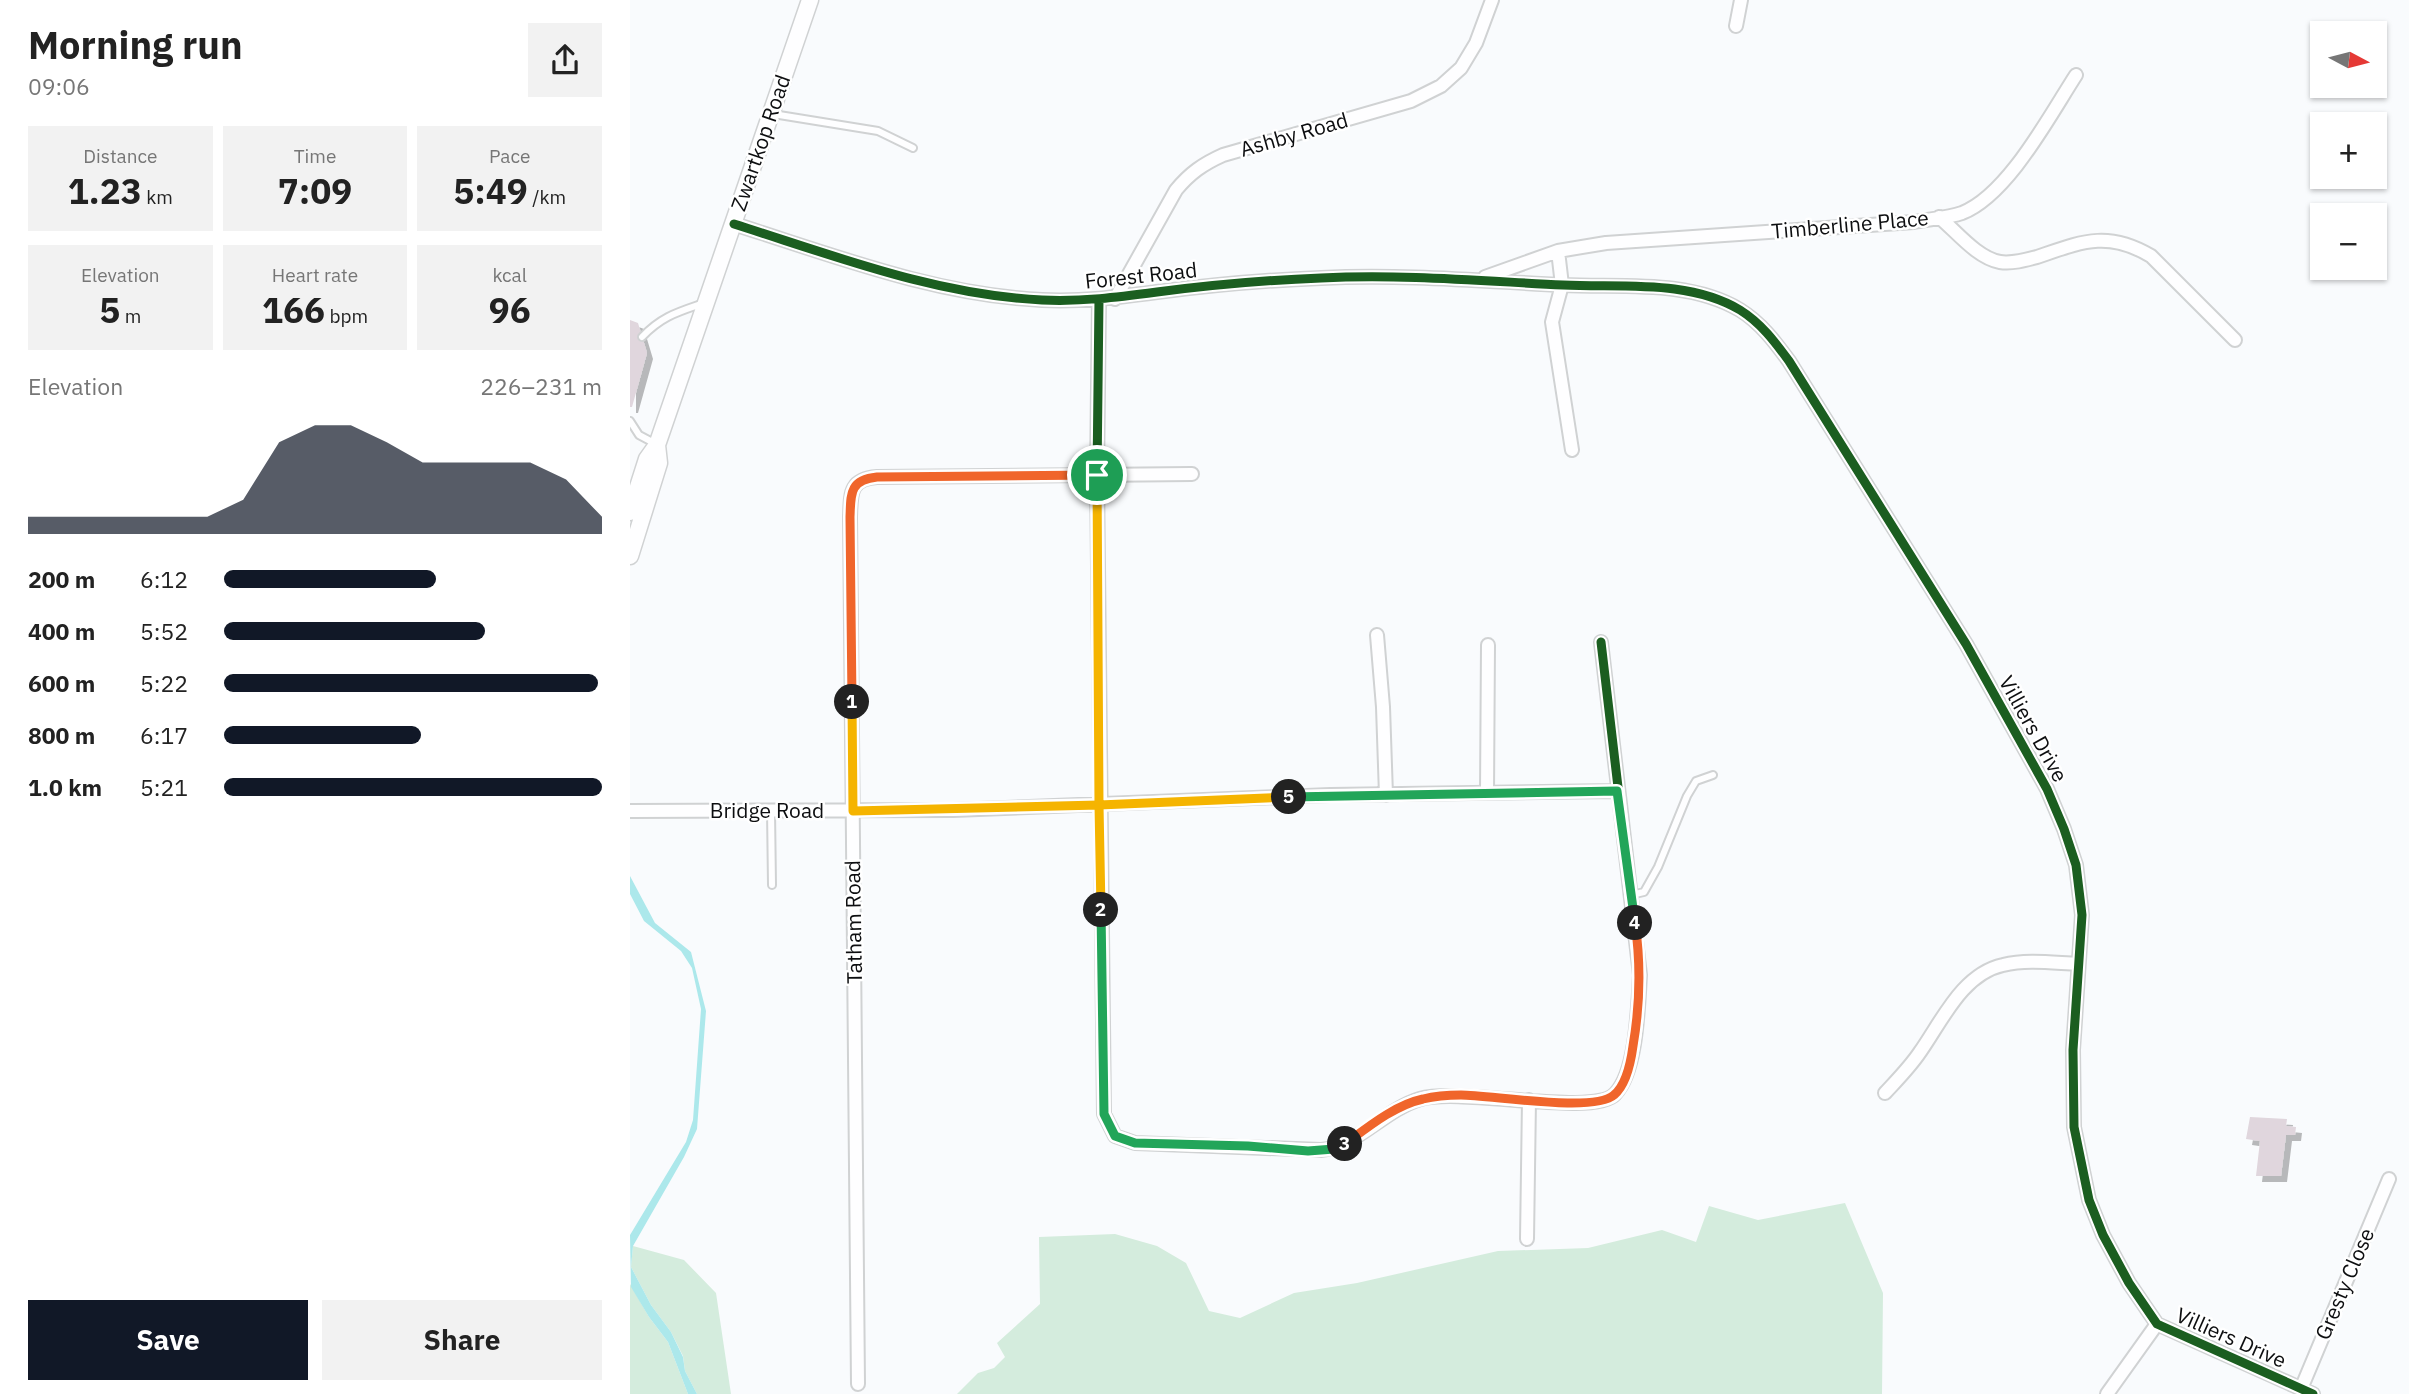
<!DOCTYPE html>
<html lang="en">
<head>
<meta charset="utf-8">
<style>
  :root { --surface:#fff; --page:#f2f2f2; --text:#222; --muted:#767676; --accent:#111827 }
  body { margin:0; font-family:"IBM Plex Sans",sans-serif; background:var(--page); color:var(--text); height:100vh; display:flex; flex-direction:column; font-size:26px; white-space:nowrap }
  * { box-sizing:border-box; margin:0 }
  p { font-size:23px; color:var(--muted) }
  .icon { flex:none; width:38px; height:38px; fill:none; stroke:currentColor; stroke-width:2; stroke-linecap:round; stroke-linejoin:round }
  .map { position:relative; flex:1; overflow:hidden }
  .details { display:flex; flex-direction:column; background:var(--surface); width:630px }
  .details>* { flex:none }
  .needle { width:46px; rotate:97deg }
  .tools { position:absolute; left:1680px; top:21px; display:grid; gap:14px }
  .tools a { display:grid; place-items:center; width:77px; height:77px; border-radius:0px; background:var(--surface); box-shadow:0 2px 5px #0004; font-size:35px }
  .pin { position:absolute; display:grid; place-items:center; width:60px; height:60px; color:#fff; margin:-30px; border:4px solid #fff; border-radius:50%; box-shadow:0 2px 7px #0007 }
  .km { position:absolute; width:35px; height:35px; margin:-18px; border-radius:50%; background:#222; color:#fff; font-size:19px; line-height:35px; text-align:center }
  .round { display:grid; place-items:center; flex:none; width:74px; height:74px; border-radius:0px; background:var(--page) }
  .summary { display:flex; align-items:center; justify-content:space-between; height:119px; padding:0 28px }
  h1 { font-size:38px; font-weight:700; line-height:52px }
  .stats { display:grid; grid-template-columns:repeat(3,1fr); gap:10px; height:119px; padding:7px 28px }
  .stats div { display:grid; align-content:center; border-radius:0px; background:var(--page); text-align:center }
  .stats b { font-size:35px; font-weight:700 }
  .stats small { font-size:19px; font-weight:400 }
  .stats p { font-size:19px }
  .chart { height:196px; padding:14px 28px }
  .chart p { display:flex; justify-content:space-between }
  .chart svg { width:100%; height:126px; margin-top:7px; fill:var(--accent); opacity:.7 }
  .primary-button { display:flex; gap:14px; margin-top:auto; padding:14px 28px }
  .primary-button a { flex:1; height:80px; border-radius:0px; background:var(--accent); color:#fff; font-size:28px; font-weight:700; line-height:80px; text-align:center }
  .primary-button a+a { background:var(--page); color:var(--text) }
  ul { padding:0 28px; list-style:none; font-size:23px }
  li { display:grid; grid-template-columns:112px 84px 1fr; align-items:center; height:52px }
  li i { height:18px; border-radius:9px; background:var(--accent) }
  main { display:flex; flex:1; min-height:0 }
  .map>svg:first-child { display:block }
  .green { fill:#d4ecdd }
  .water { fill:#ace8eb }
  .building { fill:#e0d6dd; filter:url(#shadow) }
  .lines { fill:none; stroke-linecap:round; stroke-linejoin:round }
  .service-casing { stroke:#d0d2d3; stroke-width:10 }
  .minor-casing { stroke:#d0d2d3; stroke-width:16 }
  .tertiary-casing { stroke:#d0d2d3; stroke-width:19 }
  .service { stroke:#fefeff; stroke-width:6 }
  .minor { stroke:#fefeff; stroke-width:12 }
  .tertiary { stroke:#fefeff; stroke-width:16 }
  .cycleway-casing { stroke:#fff; stroke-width:13 }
  .cycleway { stroke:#1b5e20; stroke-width:9 }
  .split-1-casing { stroke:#fff; stroke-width:14 }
  .split-2-casing { stroke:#fff; stroke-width:14 }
  .split-3-casing { stroke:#fff; stroke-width:14 }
  .split-4-casing { stroke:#fff; stroke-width:14 }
  .split-5-casing { stroke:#fff; stroke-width:14 }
  .split-6-casing { stroke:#fff; stroke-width:14 }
  .split-1 { stroke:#f0652b; stroke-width:9 }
  .split-2 { stroke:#f5b400; stroke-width:9 }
  .split-3 { stroke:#22a559; stroke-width:9 }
  .split-4 { stroke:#f0652b; stroke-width:9 }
  .split-5 { stroke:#22a559; stroke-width:9 }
  .split-6 { stroke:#f5b400; stroke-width:9 }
  .labels { text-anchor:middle; stroke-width:5; stroke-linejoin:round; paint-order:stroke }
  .street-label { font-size:21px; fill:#0d0e10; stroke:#fff }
</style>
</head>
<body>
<main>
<section class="details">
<div class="summary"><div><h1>Morning run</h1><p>09:06</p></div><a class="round"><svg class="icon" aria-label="share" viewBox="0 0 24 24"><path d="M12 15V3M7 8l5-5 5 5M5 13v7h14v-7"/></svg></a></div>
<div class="stats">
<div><p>Distance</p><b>1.23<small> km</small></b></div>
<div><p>Time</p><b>7:09</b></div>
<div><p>Pace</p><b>5:49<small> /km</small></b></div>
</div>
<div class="stats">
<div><p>Elevation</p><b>5<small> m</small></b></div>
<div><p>Heart rate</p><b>166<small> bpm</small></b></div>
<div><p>kcal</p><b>96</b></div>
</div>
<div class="chart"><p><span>Elevation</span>226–231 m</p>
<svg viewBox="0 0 160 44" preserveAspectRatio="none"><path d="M0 44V38L10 38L20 38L30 38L40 38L50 38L60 32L70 12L80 6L90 6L100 12L110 19L120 19L130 19L140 19L150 25L160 38V44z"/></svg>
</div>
<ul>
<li><b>200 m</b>6:12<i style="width:56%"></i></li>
<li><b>400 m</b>5:52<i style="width:69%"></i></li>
<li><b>600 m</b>5:22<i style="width:99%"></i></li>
<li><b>800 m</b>6:17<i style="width:52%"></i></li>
<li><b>1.0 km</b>5:21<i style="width:100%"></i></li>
</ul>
<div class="primary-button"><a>Save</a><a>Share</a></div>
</section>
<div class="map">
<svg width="1779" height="1394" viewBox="0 0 1779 1394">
  <defs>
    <filter id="shadow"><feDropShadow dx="6" dy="6" stdDeviation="0" flood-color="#0004"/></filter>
  </defs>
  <rect width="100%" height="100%" fill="#f9fbfd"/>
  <!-- green -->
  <path class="green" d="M1215,1203L1253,1293L1252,1394H327L348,1373L364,1368L375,1357L367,1343L410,1304L409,1237L485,1234L527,1246L556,1263L579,1311L610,1318L664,1293L727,1283L868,1251L958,1248L1032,1230L1066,1242L1079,1206L1128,1220Z
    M3,1246L54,1260L86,1293L101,1394H67L55,1371L53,1356L41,1332L21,1305L1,1267Z
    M0,1284L19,1317L38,1342L58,1394H0Z"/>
  <!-- water -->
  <path class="water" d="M0,876L25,923L61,952L76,1011L67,1129L54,1157L3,1246L1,1267L21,1305L41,1332L53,1357L55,1371L67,1394H58L38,1342L19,1317L1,1287L0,1235L56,1142L63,1120L71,1009L62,968L51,951L14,921L0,894Z"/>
  <!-- building -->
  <path class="building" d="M0,320L8,323L17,353L2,407H0Z
    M1620,1117L1657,1119L1656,1126L1666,1127L1665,1135H1656L1651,1176H1626L1630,1141L1616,1139Z"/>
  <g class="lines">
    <!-- service casing -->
    <g class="service-casing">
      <path id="service" d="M143,114L248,131L283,148
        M12,337C32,316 48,312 74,303
        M0,421L9,435L26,444
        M141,811L142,885
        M1001,895L1014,892L1028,867L1057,796L1066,781L1083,775"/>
    </g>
    <!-- minor casing -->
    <g class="minor-casing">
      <path id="minor" d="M1106,26L1111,0
        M1309,217C1326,231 1347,258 1370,262C1382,264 1396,260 1407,257C1451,242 1477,230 1521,256L1605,340
        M104,224C205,256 306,295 412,300C451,302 489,297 527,292C581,285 637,280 691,278C772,274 852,281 933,285C990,288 1058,279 1110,310C1131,323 1145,342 1159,361L1336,644L1417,789L1434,829L1446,865L1452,915L1443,1050L1444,1127L1459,1200L1473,1235L1499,1283L1527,1324L1683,1394
        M928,251L932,285L922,322L942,450
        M855,277L928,251L976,243L1284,222C1299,219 1318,218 1332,213C1378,195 1420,115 1446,75
        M469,299L467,475L474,1114L485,1136L505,1143L691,1150C726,1147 754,1110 790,1099C831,1087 964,1117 985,1094C1007,1071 1008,1006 1010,975L971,642
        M485,299L546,190C560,173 573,164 593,155L781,101L811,86L831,68L846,43L862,0
        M747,635L753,707L756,795
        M857,793L858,645
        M0,811L323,810L700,795L987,791
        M1255,1093C1267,1080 1280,1067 1290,1052C1312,1021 1332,974 1373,965C1397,959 1424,963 1448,964
        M897,1239L899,1100
        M228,1384L220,517C221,494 219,479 247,477L562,474
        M1671,1389L1759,1179
        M1477,1394L1527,1324"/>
    </g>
    <!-- tertiary casing -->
    <g class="tertiary-casing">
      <path id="tertiary" d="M0,512L17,459L27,445L180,0
        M0,556L29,463L27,445"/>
    </g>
    <!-- service -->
    <use href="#service" class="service"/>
    <!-- minor -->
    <use href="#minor" class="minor"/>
    <!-- tertiary -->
    <use href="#tertiary" class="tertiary"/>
    <!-- cycleway casing -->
    <g class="cycleway-casing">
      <path id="cycleway" d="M104,224C205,256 306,295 412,300C451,302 489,297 527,292C581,285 637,280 691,278C772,274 852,281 933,285C990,288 1058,279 1110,310C1131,323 1145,342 1159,361L1336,644L1417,789L1434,829L1446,865L1452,915L1443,1050L1444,1127L1459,1200L1473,1235L1499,1283L1527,1324L1683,1394
        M469,299L467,475L474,1114L485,1136L505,1143L691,1150C726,1147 754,1110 790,1099C831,1087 964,1117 985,1094C1007,1071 1008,1006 1010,975L971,642"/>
    </g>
    <!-- cycleway -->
    <use href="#cycleway" class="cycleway"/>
  </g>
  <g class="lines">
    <!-- split-1 casing -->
    <g class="split-1-casing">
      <path id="split-1" d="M222,702L220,517C221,494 219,480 247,477L467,475"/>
    </g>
    <!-- split-2 casing -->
    <g class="split-2-casing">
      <path id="split-2" d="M222,702L223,811L469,805L471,910"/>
    </g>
    <!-- split-3 casing -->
    <g class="split-3-casing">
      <path id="split-3" d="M471,910L474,1114L485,1136L505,1143L618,1146L678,1151L704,1149L715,1144"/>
    </g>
    <!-- split-4 casing -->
    <g class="split-4-casing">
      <path id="split-4" d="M715,1144C738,1127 765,1105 793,1099C805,1096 818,1095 831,1095C861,1095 964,1113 984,1095C996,1085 1001,1061 1003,1046C1010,1005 1011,964 1005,923"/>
    </g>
    <!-- split-5 casing -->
    <g class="split-5-casing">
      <path id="split-5" d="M659,797L987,791L1005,923"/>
    </g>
    <!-- split-6 casing -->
    <g class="split-6-casing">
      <path id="split-6" d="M467,475L469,805L659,797"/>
    </g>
    <!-- split-1 -->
    <use href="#split-1" class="split-1"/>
    <!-- split-2 -->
    <use href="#split-2" class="split-2"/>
    <!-- split-3 -->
    <use href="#split-3" class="split-3"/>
    <!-- split-4 -->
    <use href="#split-4" class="split-4"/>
    <!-- split-5 -->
    <use href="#split-5" class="split-5"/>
    <!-- split-6 -->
    <use href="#split-6" class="split-6"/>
  </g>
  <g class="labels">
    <!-- street labels -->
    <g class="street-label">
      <text transform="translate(664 135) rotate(-16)" y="7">Ashby Road</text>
      <text transform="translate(131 143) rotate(-71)" y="7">Zwartkop Road</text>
      <text transform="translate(1220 225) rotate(-5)" y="7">Timberline Place</text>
      <text transform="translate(511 276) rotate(-6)" y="7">Forest Road</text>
      <text transform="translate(1403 729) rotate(61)" y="7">Villiers Drive</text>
      <text x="137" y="818">Bridge Road</text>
      <text transform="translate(224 922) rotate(-91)" y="7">Tatham Road</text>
      <text transform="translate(1715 1284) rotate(-67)" y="7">Gresty Close</text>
      <text transform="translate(1601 1338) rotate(24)" y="7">Villiers Drive</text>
    </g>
  </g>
</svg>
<div class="tools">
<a><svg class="needle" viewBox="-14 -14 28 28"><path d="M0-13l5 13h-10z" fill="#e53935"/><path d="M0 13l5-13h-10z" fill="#767676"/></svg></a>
<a>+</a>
<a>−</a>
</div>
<div class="pin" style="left:467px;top:475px;background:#1e9e55"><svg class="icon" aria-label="arrive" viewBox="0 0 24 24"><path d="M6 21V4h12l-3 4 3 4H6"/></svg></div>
<b class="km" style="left:222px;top:702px">1</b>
<b class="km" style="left:471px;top:910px">2</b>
<b class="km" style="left:715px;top:1144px">3</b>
<b class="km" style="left:1005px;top:923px">4</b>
<b class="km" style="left:659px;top:797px">5</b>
</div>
</main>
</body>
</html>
